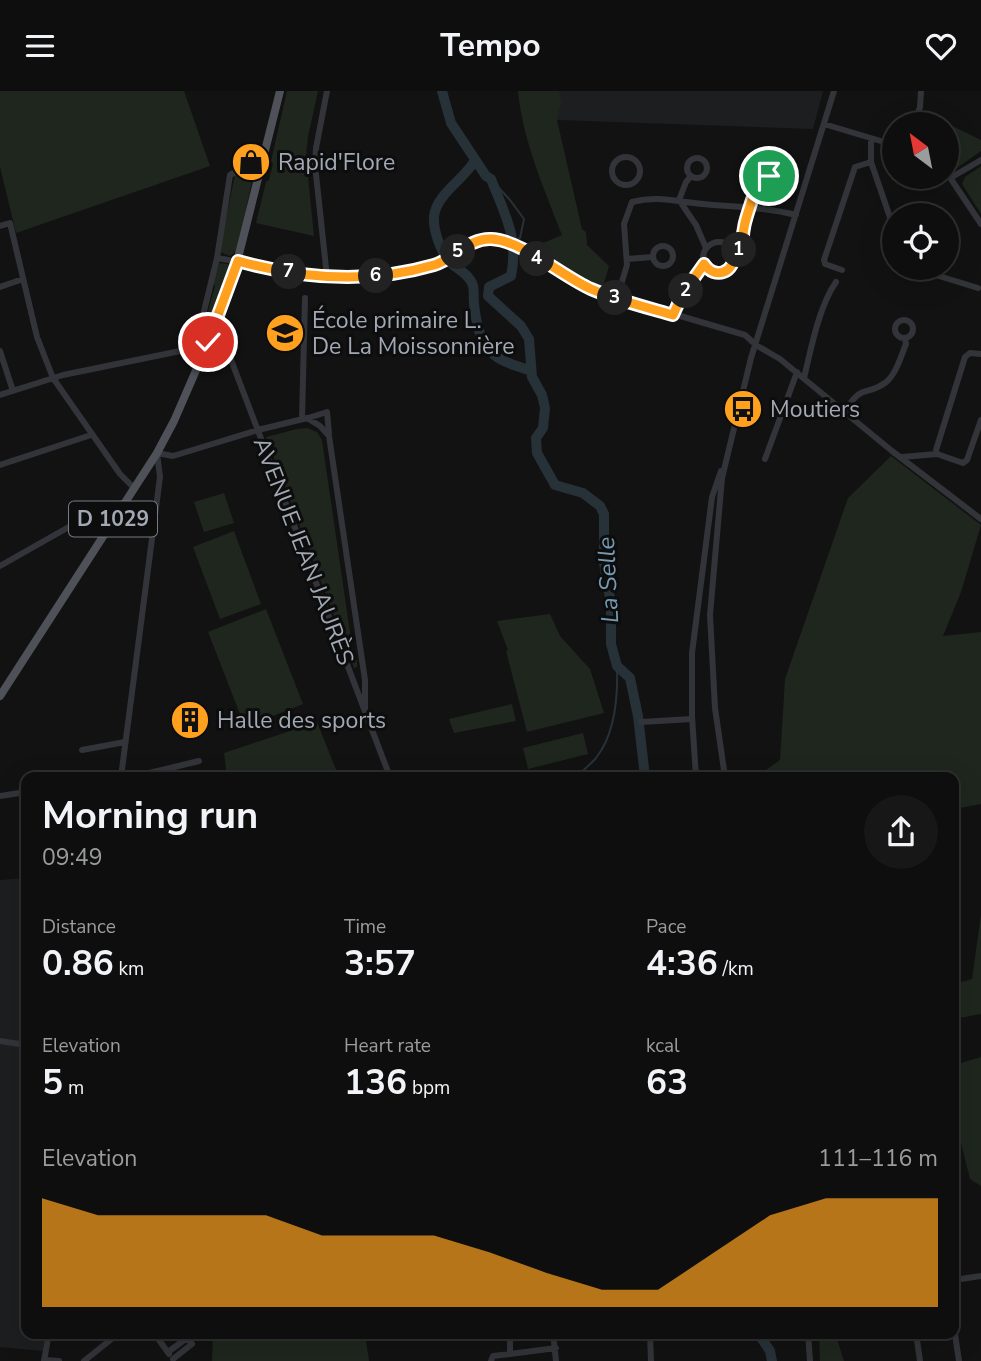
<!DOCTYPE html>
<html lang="en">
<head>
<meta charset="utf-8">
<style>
  :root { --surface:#0e0e0e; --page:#171717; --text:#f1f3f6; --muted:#9b9c9e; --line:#2e2e2e; --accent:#ffa11e }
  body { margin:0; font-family:"Nunito Sans",sans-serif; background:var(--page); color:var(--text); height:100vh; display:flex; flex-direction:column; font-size:26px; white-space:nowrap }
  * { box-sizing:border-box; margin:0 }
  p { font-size:23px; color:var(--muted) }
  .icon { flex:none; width:38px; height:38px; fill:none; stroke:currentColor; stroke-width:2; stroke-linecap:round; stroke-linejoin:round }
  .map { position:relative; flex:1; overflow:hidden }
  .sheet { position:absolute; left:21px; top:681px; width:938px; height:567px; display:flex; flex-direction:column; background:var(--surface); border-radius:14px; box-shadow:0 7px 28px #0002,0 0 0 2px var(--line) }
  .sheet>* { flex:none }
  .needle { width:46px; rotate:328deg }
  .controls { position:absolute; left:882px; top:21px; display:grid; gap:14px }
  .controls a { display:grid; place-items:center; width:77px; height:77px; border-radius:50%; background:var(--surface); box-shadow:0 7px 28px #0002,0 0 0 2px var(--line); font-size:35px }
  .pin { position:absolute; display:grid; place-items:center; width:60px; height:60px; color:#fff; margin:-30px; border:4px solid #fff; border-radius:50%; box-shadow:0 2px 7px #0007 }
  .km { position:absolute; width:35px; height:35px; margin:-18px; border-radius:50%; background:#222; color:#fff; font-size:19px; line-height:35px; text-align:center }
  .round { display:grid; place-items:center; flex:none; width:74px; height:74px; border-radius:37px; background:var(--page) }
  .summary { display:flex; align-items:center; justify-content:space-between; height:119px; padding:0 21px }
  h1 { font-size:38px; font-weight:700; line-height:52px }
  .figures { display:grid; grid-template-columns:repeat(3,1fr); gap:10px; height:119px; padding:7px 21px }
  .figures div { display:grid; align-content:center }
  .figures b { font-size:35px; font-weight:700 }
  .figures small { font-size:19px; font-weight:400 }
  .figures p { font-size:19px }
  .chart { height:196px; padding:14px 21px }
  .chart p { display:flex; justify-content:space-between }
  .chart svg { width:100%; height:126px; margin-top:7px; fill:var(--accent); opacity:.7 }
  header { display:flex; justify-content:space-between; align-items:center; height:91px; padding:0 21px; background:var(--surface); font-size:32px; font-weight:700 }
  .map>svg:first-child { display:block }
  .built { fill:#1d1e20 }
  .green { fill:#1e261e }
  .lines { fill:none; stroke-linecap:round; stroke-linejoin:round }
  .stream { stroke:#273238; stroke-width:2 }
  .river { stroke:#273238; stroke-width:10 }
  .minor { stroke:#323439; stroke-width:6 }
  .major { stroke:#4e5158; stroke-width:8 }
  .route-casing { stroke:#fff; stroke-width:14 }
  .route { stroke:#ffa11e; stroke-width:9 }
  .labels { text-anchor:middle; stroke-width:6; stroke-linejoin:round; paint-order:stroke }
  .shield { fill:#0d0d0e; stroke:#757a83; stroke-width:2 }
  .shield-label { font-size:21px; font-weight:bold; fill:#a2a9b5 }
  .poi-label { font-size:23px; fill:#a2a9b5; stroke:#0d0d0e; text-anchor:start }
  .street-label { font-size:23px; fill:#a2a9b5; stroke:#0d0d0e }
  .water-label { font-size:24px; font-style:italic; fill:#759bb3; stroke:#0d0d0e }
</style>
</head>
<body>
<header><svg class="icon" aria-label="menu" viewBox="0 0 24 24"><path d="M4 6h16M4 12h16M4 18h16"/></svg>Tempo<svg class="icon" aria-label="heart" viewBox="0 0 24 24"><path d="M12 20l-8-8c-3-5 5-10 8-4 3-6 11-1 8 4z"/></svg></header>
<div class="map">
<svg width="981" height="1270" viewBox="0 0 981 1270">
  <rect width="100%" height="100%" fill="#121213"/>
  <!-- built -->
  <path class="built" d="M554,0H823L813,38L557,29Z
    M26,787V1242L45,1243L43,1260L0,1256V789Z"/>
  <!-- green -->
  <path class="green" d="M0,0H184L210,75L16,142L0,76Z
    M287,0H318L308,46L306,65L314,145L256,132L266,91L269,89L273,73L271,70Z
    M518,0H559L561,11L557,29L582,138L586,141L587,154L609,175L602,199L538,163L541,153L562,144C544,97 523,51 518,0Z
    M938,28L981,49V60L957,77L947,71V33H935Z
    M981,75V123L962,93L965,86Z
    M235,84L252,90L237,160L230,165L220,161V155Z
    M219,172L228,173L231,177L218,213L203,246L201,245L215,195L213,192L216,175Z
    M307,337L317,341L322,349L354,569H357V576L354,577L266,346L297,338Z
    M891,365L981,434L961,501L943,545L981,541V713L954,718V686H756L780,669L785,588L848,407Z
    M224,402L234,432L204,441L194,411Z
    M234,440L261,513L220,528L193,456Z
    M266,518L303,613L245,636L208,541Z
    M550,523L560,545L590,578L604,622L527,641L506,560L508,559L497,530Z
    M512,613L516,630L454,642L449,628Z
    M317,631L339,686H227L224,662Z
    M583,642L588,663L528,678L523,657Z
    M981,823V923L954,928V893L972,888Z
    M981,966V1095L970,1088L954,1024V974Z
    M213,1242L365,1243L369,1270H212Z
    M819,1243H837V1248L844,1270H820Z"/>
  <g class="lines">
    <!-- stream -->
    <path class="stream" d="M491,88L510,109L524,128L520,147L514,150
      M576,686C582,680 590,674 596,667C615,643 618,604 617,575"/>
    <!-- river -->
    <path class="river" d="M442,0L451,32L486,85L491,88C505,124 519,147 511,185L489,196L488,205L521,235L529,248L532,286L542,304L545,317L543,337L536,347L537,362L555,394L583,402L600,415L604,423V472L611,513V553L617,575L630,587L638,625L645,686
      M475,69C465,88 437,102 434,125C433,139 440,159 449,170C457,179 466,180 472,192C475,198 473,205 474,213C476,230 479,250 492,262C502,272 519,275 531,280
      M758,1242L770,1260L772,1270"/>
    <!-- minor -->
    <path class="minor" d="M824,33L894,54
      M914,33L920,16L921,0
      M871,48V71L894,138
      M746 76a13 13 0 1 1 26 0a13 13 0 1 1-26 0Z
      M612 80a14 14 0 1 1 28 0a14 14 0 1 1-28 0Z
      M687 77a10 10 0 1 1 20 0a10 10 0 1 1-20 0Z
      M947,82L981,133
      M691,85L686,91L679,109L696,134L706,157
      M952,86L981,69
      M0,135L10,132L37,246L53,287L120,383L134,397
      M703 167a16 16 0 1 1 32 0a16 16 0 1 1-32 0Z
      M653 165a10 10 0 1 1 20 0a10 10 0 1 1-20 0Z
      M734,162L743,153C741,131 754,111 757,89
      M217,167L332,187L372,186L436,174L479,149L496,148L509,152L592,199L745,244L756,254L780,268L892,360L981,428
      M627,168L653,166
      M913,177L978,197
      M842,179L825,173L824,169L855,76L871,71
      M327,186L315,74L316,57L327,0
      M0,196L23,188
      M617,207L627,174L624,133L632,111C658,104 677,111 703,113C734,116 766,116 796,124
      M673,224L682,204L704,173
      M895 238a9 9 0 1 1 18 0a9 9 0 1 1-18 0Z
      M214,236L218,239L225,253L390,686
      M195,257L217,167L230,84L241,78L261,80
      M0,260L13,300
      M981,263L970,262L965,266L936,359L937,363L963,372L967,369L981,329
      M804,287C811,258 819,215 836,191
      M0,304L63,284L195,257L204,261
      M845,320C862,292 865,306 885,292C896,284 901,265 906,253L905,247
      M308,327L327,321L329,343
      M302,328L305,207
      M902,366L937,363
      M765,368L797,281
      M0,374L91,344
      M0,475L106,415L124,412
      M641,631L692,628
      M82,659L125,651
      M122,682L141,684L199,670
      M121,686L160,386L157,362L173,365L258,339L307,327L320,335L329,345L365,589V618
      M696,686L692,625V562L712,406L721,380
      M725,686L715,617L710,524L722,387L751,267L834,0
      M0,705L26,701
      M0,950L26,954
      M954,1189L981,1185
      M954,1237L959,1270
      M154,1242L169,1263
      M553,1242L556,1270
      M650,1242L651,1270
      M808,1242L810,1270
      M916,1242L920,1270
      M168,1261L187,1247L192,1253L173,1268
      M510,1263L556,1257
      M44,1269L59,1270
      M44,1270L49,1242
      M84,1270L119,1242
      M491,1270L493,1265L510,1263V1242"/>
    <!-- major -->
    <path class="major" d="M0,605L157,362L174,330L204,261L234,183L280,0"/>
  </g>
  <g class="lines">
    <!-- route casing -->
    <g class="route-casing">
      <path id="route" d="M208,251L238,170C302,188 369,193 434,174C454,168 469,147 491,148C521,149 562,185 591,198C617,209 645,216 673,224L682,204L704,173C715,189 735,182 734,162L743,153C741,131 754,111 757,89L769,85"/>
    </g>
    <!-- route -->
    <use href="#route" class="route"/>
  </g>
  <!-- icons -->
  <defs>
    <g id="shop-disc" transform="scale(2.0125)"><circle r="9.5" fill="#ffa11e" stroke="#0d0d0e"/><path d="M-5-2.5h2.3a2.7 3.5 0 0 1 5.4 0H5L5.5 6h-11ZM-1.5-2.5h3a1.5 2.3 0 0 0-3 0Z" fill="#111"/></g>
    <g id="school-disc" transform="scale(2.0125)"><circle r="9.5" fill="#ffa11e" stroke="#0d0d0e"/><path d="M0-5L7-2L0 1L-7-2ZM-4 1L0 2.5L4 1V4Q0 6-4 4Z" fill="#111"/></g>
    <g id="bus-disc" transform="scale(2.0125)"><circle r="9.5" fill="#ffa11e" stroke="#0d0d0e"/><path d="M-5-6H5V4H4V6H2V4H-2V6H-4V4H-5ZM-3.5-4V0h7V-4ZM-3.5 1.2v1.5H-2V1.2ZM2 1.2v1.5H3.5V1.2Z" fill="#111"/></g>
    <g id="building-disc" transform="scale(2.0125)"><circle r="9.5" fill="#ffa11e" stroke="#0d0d0e"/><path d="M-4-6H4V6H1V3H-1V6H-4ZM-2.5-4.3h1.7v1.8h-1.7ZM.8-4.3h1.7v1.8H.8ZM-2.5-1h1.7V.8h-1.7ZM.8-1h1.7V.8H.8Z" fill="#111"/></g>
  </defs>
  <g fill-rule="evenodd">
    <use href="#shop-disc" x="251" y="71"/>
    <use href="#school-disc" x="285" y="242"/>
    <use href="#bus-disc" x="743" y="318"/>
    <use href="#building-disc" x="190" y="629"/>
  </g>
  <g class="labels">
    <!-- shield labels -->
    <rect class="shield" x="69" y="410.5" width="88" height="35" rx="5"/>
    <g class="shield-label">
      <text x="113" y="435">D 1029</text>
    </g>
    <!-- poi labels -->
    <g class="poi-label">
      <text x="278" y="79">Rapid'Flore</text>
      <text x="312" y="237">École primaire L.<tspan x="312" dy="26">De La Moissonnière</tspan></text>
      <text x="770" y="326">Moutiers</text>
      <text x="217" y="637">Halle des sports</text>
    </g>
    <!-- street labels -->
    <g class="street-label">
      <text transform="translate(304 460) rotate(69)" y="8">AVENUE JEAN JAURÈS</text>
    </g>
    <!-- water labels -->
    <g class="water-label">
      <text transform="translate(608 489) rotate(-93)" y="8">La Selle</text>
    </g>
  </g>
</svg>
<div class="controls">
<a><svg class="needle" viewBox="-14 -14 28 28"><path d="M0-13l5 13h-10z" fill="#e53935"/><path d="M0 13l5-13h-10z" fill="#9b9c9e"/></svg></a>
<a><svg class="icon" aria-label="locate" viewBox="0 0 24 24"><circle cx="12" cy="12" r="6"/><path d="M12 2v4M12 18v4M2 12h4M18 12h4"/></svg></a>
</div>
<div class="pin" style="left:769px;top:85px;background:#1e9e55"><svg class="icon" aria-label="arrive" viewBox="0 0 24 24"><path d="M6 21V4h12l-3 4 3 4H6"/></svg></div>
<div class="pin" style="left:208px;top:251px;background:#d93025"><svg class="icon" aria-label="check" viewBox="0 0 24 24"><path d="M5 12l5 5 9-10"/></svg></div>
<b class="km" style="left:739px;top:159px">1</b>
<b class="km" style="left:686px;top:200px">2</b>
<b class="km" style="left:615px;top:207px">3</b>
<b class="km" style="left:537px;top:168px">4</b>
<b class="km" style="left:458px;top:161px">5</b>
<b class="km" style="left:376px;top:185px">6</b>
<b class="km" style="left:289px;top:181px">7</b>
<section class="sheet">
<div class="summary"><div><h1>Morning run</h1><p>09:49</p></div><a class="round"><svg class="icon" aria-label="share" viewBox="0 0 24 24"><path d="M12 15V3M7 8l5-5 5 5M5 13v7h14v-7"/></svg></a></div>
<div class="figures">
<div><p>Distance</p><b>0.86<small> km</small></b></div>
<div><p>Time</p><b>3:57</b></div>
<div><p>Pace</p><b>4:36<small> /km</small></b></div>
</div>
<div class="figures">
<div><p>Elevation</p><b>5<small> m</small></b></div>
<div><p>Heart rate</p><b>136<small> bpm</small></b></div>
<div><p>kcal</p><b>63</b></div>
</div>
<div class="chart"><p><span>Elevation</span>111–116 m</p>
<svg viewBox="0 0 160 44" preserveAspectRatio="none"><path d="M0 44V6L10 12L20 12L30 12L40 12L50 19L60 19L70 19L80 25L90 32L100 38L110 38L120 25L130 12L140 6L150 6L160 6V44z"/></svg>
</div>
</section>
</div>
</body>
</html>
